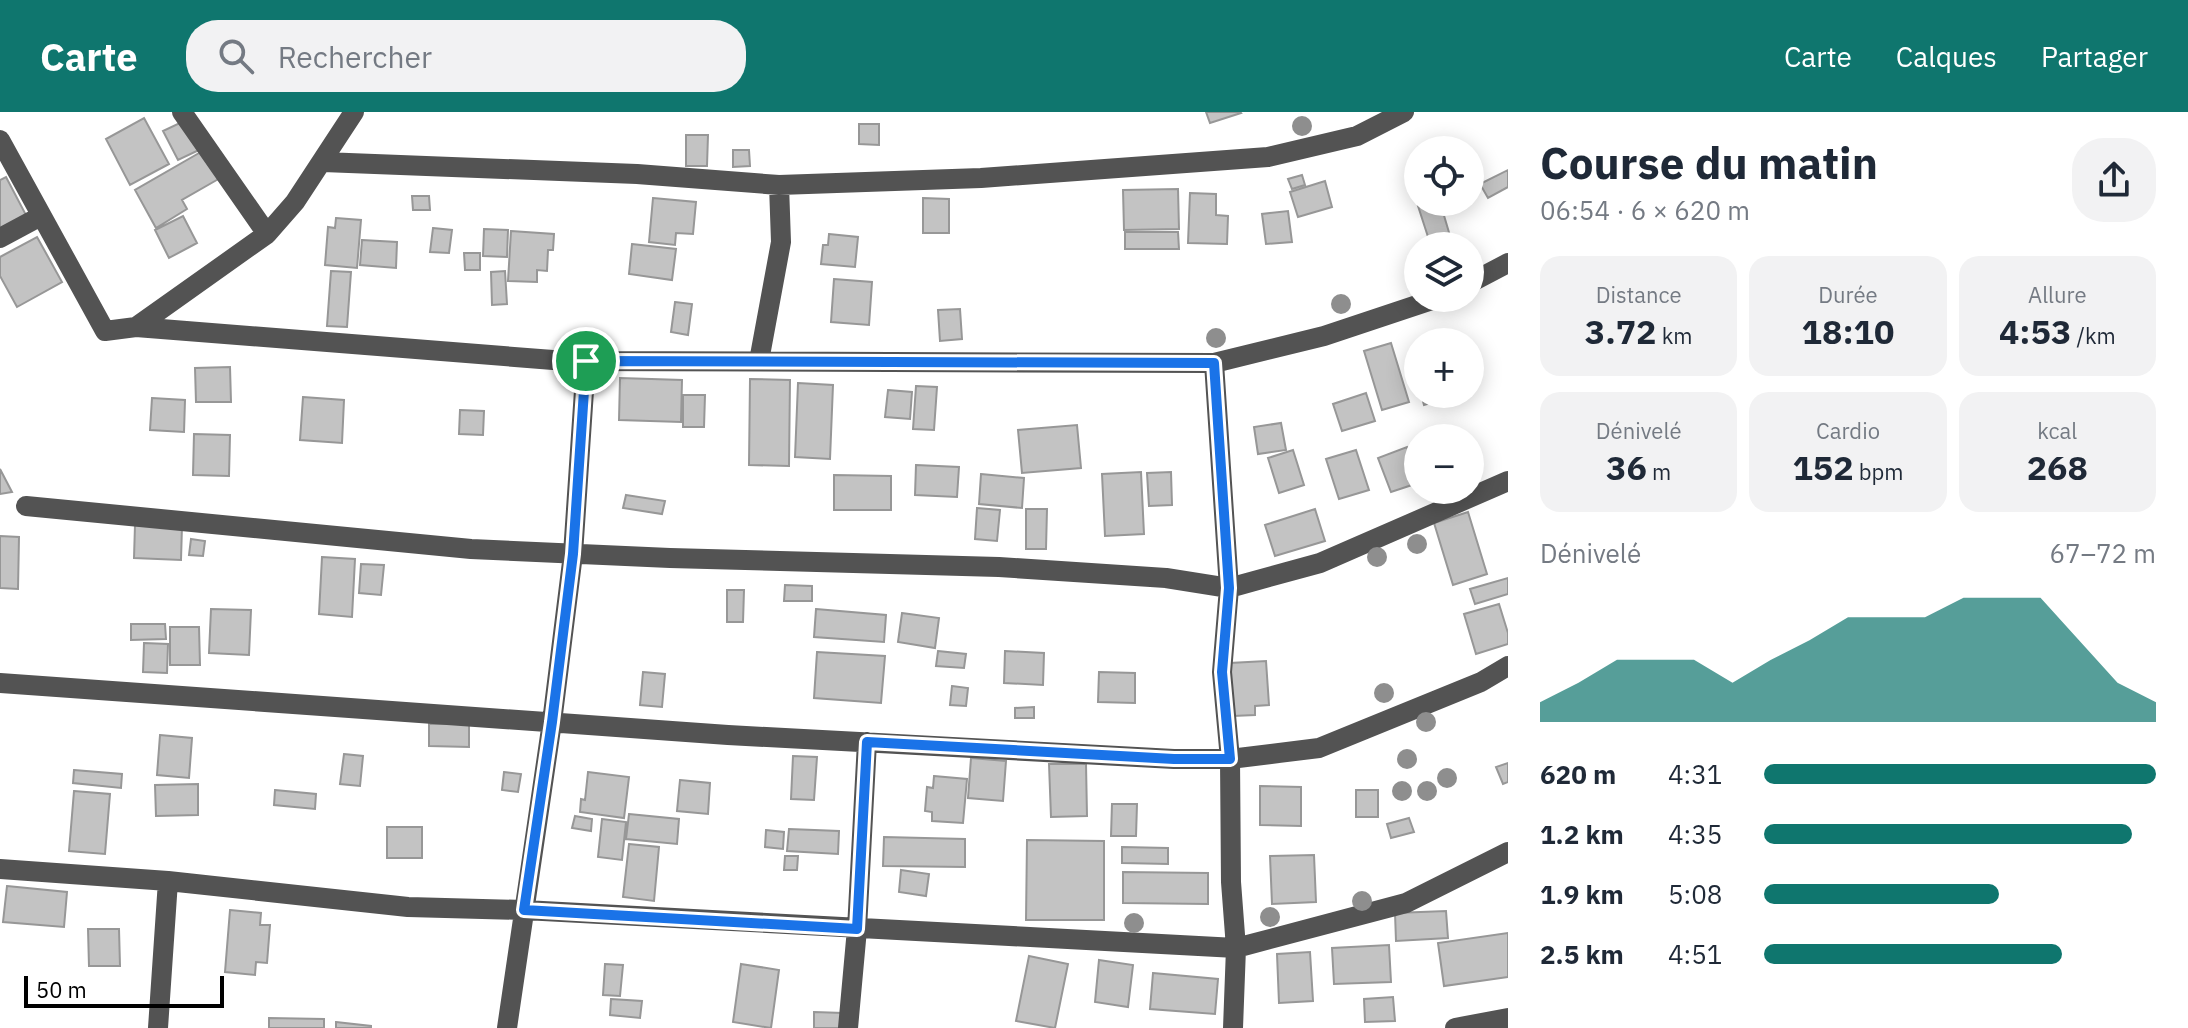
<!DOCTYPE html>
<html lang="fr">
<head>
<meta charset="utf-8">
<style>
  :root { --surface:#fff; --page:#f2f2f3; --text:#1f2937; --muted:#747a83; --accent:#0f766e }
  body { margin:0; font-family:"IBM Plex Sans",sans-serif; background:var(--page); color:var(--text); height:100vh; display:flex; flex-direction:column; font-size:30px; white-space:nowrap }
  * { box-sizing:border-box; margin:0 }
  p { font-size:26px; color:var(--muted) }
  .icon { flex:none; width:44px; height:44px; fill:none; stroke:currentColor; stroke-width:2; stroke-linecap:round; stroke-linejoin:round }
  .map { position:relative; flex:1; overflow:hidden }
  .drawer { display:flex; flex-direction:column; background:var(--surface); width:680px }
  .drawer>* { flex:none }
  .controls { position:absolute; left:1404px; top:24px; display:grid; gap:16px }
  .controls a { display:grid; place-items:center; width:80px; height:80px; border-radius:50%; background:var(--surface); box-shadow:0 4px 20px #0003; font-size:40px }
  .scale { position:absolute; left:24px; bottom:20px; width:200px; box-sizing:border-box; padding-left:8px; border:4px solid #000; border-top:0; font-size:22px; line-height:28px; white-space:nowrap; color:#000; -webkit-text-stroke:6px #fff; paint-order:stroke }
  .pin { position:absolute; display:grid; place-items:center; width:68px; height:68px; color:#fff; margin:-34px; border:4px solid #fff; border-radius:50%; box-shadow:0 2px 8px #0007 }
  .round { display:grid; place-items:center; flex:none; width:84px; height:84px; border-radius:32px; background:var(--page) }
  .summary { display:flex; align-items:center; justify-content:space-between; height:136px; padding:0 32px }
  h1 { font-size:44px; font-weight:700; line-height:60px }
  .figures { display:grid; grid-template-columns:repeat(3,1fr); gap:12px; height:136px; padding:8px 32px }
  .figures div { display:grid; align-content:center; border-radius:20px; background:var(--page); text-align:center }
  .figures b { font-size:34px; font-weight:700 }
  .figures small { font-size:22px; font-weight:400 }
  .figures p { font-size:22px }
  .chart { height:224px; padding:16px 32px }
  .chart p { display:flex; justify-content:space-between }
  .chart svg { width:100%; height:144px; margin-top:8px; fill:var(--accent); opacity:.7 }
  ul { padding:0 32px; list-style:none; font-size:26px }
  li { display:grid; grid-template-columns:128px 96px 1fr; align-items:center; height:60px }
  li i { height:20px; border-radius:10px; background:var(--accent) }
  header { display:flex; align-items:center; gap:48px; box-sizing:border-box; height:112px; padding:0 40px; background:var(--accent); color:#fff }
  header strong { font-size:38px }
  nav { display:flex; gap:44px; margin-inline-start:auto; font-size:28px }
  .search { width:560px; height:72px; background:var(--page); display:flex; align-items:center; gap:20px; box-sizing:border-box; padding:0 28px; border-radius:32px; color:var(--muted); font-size:30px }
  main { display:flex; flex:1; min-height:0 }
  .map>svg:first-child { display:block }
  .building { fill:#c3c3c3; stroke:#979797; stroke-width:2 }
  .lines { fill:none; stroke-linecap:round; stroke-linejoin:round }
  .minor { stroke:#535353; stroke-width:20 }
  .tree { fill:#8e8e8e }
  .route-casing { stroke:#fff; stroke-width:16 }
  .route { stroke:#1a73e8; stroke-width:10 }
</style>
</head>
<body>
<header>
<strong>Carte</strong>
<div class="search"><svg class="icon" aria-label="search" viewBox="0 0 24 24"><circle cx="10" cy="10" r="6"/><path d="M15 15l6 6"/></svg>Rechercher</div>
<nav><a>Carte</a><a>Calques</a><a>Partager</a></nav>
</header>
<main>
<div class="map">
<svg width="1508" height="916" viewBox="0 0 1508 916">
  <rect width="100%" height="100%" fill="#fff"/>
  <!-- building -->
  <path class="building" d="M1206,0H1240L1241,1L1210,11Z
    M144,6L169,52L130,73L106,27Z
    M184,9L199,38L178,48L163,19Z
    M859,12H879V33L859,32Z
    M686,23H708L707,54H686Z
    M206,37L222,65L182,88L187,97L156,116L135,78Z
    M733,38H749L750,54L733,55Z
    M1508,58V75L1488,86L1480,72Z
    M1302,63L1305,73L1292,77L1288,67Z
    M6,65L27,105L0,119V68Z
    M1325,69L1332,95L1298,105L1290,80Z
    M1178,77L1179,117L1124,118L1123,78Z
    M1190,81L1216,82V103L1228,104L1227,132L1188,131Z
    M412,84H429L430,98H413Z
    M653,86L696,90L693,122L676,121L675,133L649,130Z
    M923,86L949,87V121H923Z
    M1432,90H1440L1453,134H1431L1418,94Z
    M1288,99L1292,130L1266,132L1262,102Z
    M183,104L197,131L169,146L155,118Z
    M336,106L361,108L357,156L325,153L328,115L335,116Z
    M433,116L452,118L449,141L430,140Z
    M484,117L508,118L507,145L483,144Z
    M511,119L554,122L553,138H548L547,159L537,158V170L508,169Z
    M1125,120H1178L1179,137H1125Z
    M829,122L858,125L855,155L821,152L823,133H828Z
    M37,125L62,170L17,195L0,164V145Z
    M362,128L397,130L396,156L360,153Z
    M632,132L676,137L672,168L629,162Z
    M464,141H480V158H465Z
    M331,159L351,160L347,215L327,214Z
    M505,159L507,192L492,193L491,160Z
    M834,167L872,170L869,213L831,210Z
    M675,190L692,192L688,223L671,220Z
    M960,197L962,227L940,229L938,198Z
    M1391,231L1409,290L1382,298L1364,239Z
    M230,255L231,290H196L195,256Z
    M620,266L682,268L681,310L619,308Z
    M750,267L790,268L789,354L749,353Z
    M798,271L833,273L830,347L795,345Z
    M916,274L937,275L934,318L913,317Z
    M888,278L912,280L910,307L885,305Z
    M1366,281L1375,309L1342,319L1333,292Z
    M1421,282H1443L1444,287L1424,293Z
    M683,283H705L704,315H683Z
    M303,285L344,288L342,331L300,328Z
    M152,286L185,288L184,320L150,318Z
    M460,298L484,299L483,323L459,322Z
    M1281,311L1286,338L1258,342L1254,315Z
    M1077,313L1081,356L1022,361L1018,318Z
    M194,322L230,323L229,364L193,363Z
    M1407,335L1418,371L1391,380L1378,346Z
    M1293,338L1304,373L1279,381L1268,346Z
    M1356,338L1369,378L1339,387L1326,347Z
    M916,353L959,355L957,385L915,383Z
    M0,357L12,380L0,382Z
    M1141,360L1144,422L1105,424L1102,362Z
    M1171,360L1172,393L1149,394L1147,361Z
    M981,362L1024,366L1022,396L979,392Z
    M834,363L891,364V398H834Z
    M626,383L665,389L662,402L623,396Z
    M977,396L1000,398L997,429L975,427Z
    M1026,397H1047L1046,437H1026Z
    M1315,397L1325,429L1275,444L1265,413Z
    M1468,400L1487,462L1453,473L1434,411Z
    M135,413L182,414L181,448L134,446Z
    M0,424L19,425L18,477L0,476Z
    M191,427L205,429L203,444L189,443Z
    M322,445L355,447L352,505L319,502Z
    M361,452L384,453L381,483L359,481Z
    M1508,466V482L1475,492L1470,477Z
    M785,473L812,474V489H784Z
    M727,478H744L743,510H727Z
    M1499,492L1508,521V532L1476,542L1464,502Z
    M211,497L251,498L249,543L209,541Z
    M816,497L886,503L884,530L814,525Z
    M902,501L939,506L935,536L898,530Z
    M131,512H165L166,527L131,528Z
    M170,515H199L200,553H170Z
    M144,531L168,532L167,561L143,560Z
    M938,539L966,542L964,556L936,554Z
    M1005,539L1044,541L1043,573L1004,571Z
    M817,540L885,544L881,591L814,586Z
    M1266,549L1269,593L1255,594V603L1233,604L1230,551Z
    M643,560L665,562L662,595L640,593Z
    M1099,560L1135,561V591L1098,590Z
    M952,574L968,576L966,594L950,593Z
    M1034,595V606H1015V596Z
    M429,612H469V635L429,634Z
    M160,623L192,626L189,666L157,663Z
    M344,642L363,644L360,674L340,672Z
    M793,644L817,645L814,688L791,687Z
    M971,646L1006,649L1003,689L968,686Z
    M1508,651V670L1503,672L1496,655Z
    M1049,652H1086L1087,704L1051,705Z
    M74,658L122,662L121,676L73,671Z
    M504,660L521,662L518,680L502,678Z
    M588,660L629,665L624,706L580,700L581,687L585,688Z
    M934,664L967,667L963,711L932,709V700L925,699L927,675L933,676Z
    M680,668L710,671L708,702L677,699Z
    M198,672V703L156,704L155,673Z
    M1260,674L1301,675V714L1260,713Z
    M275,678L316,682L315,697L274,693Z
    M1356,678H1378V705H1356Z
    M74,679L110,682L105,742L69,739Z
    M1112,692H1137L1136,724H1111Z
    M629,702L679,707L677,732L626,727Z
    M575,704L592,707L591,719L572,716Z
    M1409,706L1414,720L1391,726L1387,712Z
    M602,707L626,710L622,748L598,745Z
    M387,715H422V746H387Z
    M789,717L839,719L838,742L787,739Z
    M766,718L784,720L783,737L765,735Z
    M884,725L965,727V755L883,754Z
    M1027,728L1104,729V808H1026Z
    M629,732L659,735L654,789L623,785Z
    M1122,735L1168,736V752L1122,751Z
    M1314,743L1316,790L1272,792L1270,744Z
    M785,744H798L797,758H784Z
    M901,758L929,762L926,784L899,780Z
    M1123,760L1208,761V792L1123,791Z
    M7,774L67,780L64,815L3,810Z
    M230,798L261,801L260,813H270L267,851L256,850L255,863L225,860Z
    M1446,799L1448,826L1396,829L1395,801Z
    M88,817H119L120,854H89Z
    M1508,821V865L1444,874L1438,831Z
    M1389,833L1391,870L1334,872L1332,836Z
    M1310,840L1313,889L1279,891L1277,842Z
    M1029,844L1068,852L1055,916L1016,909Z
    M1099,848L1133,853L1128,895L1095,890Z
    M605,852L623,853L620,884L603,883Z
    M741,852L779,858L771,916L733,910Z
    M1153,861L1218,867L1215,902L1150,897Z
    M1393,885L1395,909L1365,910L1364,887Z
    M611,887L642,889L640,906L610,903Z
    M814,900L843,901V916H814Z
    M269,906L324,907V916H269Z
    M336,910L371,914V916H336Z"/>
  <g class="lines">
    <!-- minor -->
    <path class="minor" d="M182,0L267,122
      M0,28L105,219L136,215L267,122L295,90L354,0
      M323,50L637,62L779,73L981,66L1268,45L1357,24L1404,0
      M0,126L41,104
      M1470,171L1508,151
      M136,215L566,249L1214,251L1324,224L1438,186
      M759,249L781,130L779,73
      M1214,251L1229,476L1222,560L1230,647L1231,770L1236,836L1233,916
      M26,394L471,437L670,446L999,455L1166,466L1229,476L1320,451L1508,369
      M0,571L728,623L1174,647H1230L1319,636L1481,570L1508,554
      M0,757L168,769L408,795L524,798L1236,836L1406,791L1508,740
      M158,916L168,769
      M507,916L552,610L573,442L586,249
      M848,916L857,817L867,630
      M1455,916L1508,906"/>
  </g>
  <!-- trees -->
  <g class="tree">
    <circle cx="1302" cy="14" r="10"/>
    <circle cx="1341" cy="192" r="10"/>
    <circle cx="1216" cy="226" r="10"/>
    <circle cx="1417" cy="432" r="10"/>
    <circle cx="1377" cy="445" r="10"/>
    <circle cx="1384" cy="581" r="10"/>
    <circle cx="1426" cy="610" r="10"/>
    <circle cx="1407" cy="647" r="10"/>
    <circle cx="1447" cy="666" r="10"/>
    <circle cx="1402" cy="679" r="10"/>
    <circle cx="1427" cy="679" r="10"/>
    <circle cx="1362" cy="789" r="10"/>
    <circle cx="1270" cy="805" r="10"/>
    <circle cx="1134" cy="811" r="10"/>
  </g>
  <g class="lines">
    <!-- route casing -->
    <g class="route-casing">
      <path id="route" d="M586,249L1214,251L1229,476L1222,560L1230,647H1174L867,630L857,817L524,798L552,610L573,442Z"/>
    </g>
    <!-- route -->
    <use href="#route" class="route"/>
  </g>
</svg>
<div class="controls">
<a><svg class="icon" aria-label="locate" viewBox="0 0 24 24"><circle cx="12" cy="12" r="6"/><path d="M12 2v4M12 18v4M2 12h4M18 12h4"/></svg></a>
<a><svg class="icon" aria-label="layers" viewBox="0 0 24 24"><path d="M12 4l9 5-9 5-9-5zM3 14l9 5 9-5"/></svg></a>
<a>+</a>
<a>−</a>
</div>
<div class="scale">50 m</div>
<div class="pin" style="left:586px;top:249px;background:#1e9e55"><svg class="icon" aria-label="arrive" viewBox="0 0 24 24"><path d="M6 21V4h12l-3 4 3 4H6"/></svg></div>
</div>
<section class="drawer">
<div class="summary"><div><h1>Course du matin</h1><p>06:54 · 6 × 620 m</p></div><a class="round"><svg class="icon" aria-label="share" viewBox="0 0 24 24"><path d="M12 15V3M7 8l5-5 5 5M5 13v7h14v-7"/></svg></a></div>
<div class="figures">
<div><p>Distance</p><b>3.72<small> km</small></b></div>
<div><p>Durée</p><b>18:10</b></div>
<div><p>Allure</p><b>4:53<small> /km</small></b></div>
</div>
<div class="figures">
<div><p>Dénivelé</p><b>36<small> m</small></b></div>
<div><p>Cardio</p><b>152<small> bpm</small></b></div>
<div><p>kcal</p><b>268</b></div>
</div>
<div class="chart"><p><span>Dénivelé</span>67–72 m</p>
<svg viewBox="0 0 160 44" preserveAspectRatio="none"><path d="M0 44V38L10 32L20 25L30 25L40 25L50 32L60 25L70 19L80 12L90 12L100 12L110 6L120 6L130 6L140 19L150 32L160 38V44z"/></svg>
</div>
<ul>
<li><b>620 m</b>4:31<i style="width:100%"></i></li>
<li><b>1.2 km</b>4:35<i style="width:94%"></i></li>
<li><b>1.9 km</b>5:08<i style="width:60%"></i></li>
<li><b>2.5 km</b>4:51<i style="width:76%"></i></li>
</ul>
</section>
</main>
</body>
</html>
